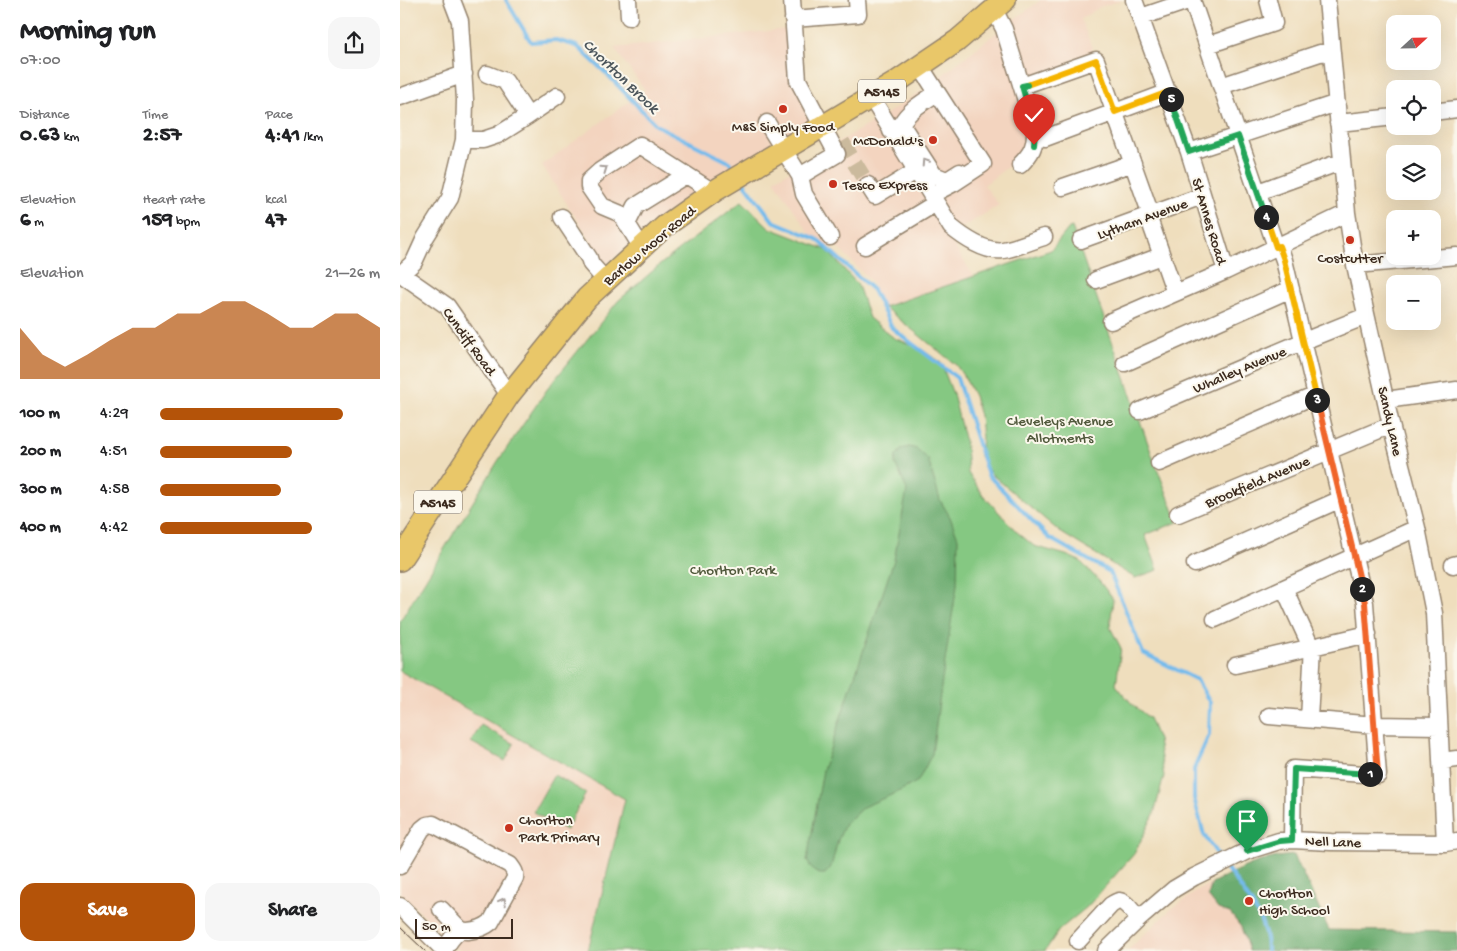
<!DOCTYPE html>
<html lang="en">
<head>
<meta charset="utf-8">
<style>
  :root { --surface:#fff; --page:#f6f6f6; --text:#202124; --muted:#757577; --accent:#b45309 }
  body { margin:0; font-family:"Gochi Hand",sans-serif; background:var(--page); color:var(--text); height:100vh; display:flex; flex-direction:column; font-size:19px; white-space:nowrap }
  * { box-sizing:border-box; margin:0 }
  p { font-size:16px; color:var(--muted) }
  .icon { flex:none; width:28px; height:28px; fill:none; stroke:currentColor; stroke-width:2; stroke-linecap:round; stroke-linejoin:round }
  .map { position:relative; flex:1; overflow:hidden }
  .details { display:flex; flex-direction:column; background:var(--surface); width:400px }
  .details>* { flex:none }
  .needle { width:32px; rotate:68deg }
  .controls { position:absolute; left:986px; top:15px; display:grid; gap:10px }
  .controls a { display:grid; place-items:center; width:55px; height:55px; border-radius:10px; background:var(--surface); box-shadow:0 5px 20px #0002; font-size:25px }
  .scale { position:absolute; left:15px; bottom:12px; width:98px; box-sizing:border-box; padding-left:5px; border:2px solid #3b2a1e; border-top:0; font-size:14px; line-height:18px; white-space:nowrap; color:#3b2a1e; -webkit-text-stroke:4px #fbf7ec; paint-order:stroke }
  .pin { position:absolute; display:grid; place-items:center; width:42px; height:42px; color:#fff; margin:-51px -21px; border-radius:50% 50% 50% 0; rotate:-45deg; box-shadow:0 0 5px #0007 }
  .pin .icon { rotate:45deg }
  .km { position:absolute; width:25px; height:25px; margin:-12px; border-radius:50%; background:#222; color:#fff; font-size:14px; line-height:25px; text-align:center }
  .round { display:grid; place-items:center; flex:none; width:52px; height:52px; border-radius:15px; background:var(--page) }
  .summary { display:flex; align-items:center; justify-content:space-between; height:85px; padding:0 20px }
  h1 { font-size:28px; font-weight:800; line-height:38px }
  .stats { display:grid; grid-template-columns:repeat(3,1fr); gap:8px; height:85px; padding:5px 20px }
  .stats div { display:grid; align-content:center }
  .stats b { font-size:21px; font-weight:800 }
  .stats small { font-size:14px; font-weight:400 }
  .stats p { font-size:14px }
  .chart { height:140px; padding:10px 20px }
  .chart p { display:flex; justify-content:space-between }
  .chart svg { width:100%; height:90px; margin-top:5px; fill:var(--accent); opacity:.7 }
  .button { display:flex; gap:10px; margin-top:auto; padding:10px 20px }
  .button a { flex:1; height:58px; border-radius:15px; background:var(--accent); color:#fff; font-size:20px; font-weight:800; line-height:58px; text-align:center }
  .button a+a { background:var(--page); color:var(--text) }
  ul { padding:0 20px; list-style:none; font-size:16px }
  li { display:grid; grid-template-columns:80px 60px 1fr; align-items:center; height:38px }
  li i { height:12px; border-radius:6px; background:var(--accent) }
  main { display:flex; flex:1; min-height:0 }
  .map>svg:first-child { display:block }
  .built { fill:#f3d4bf }
  .green { fill:#85c882; stroke:#607950 }
  .forest { fill:#6cac70; stroke:#546b47 }
  .lines { fill:none; stroke-linecap:round; stroke-linejoin:round }
  .stream { stroke:#75bbec; stroke-width:4 }
  .minor-tunnel { stroke:#cbba9d; stroke-width:16; stroke-dasharray:16 8; stroke-linecap:butt }
  .minor-casing { stroke:#95846e; stroke-width:19 }
  .major-casing { stroke:#95846e; stroke-width:24 }
  .minor { stroke:#fff; stroke-width:16 }
  .major { stroke:#e9c769; stroke-width:21 }
  .tram { stroke:#3b2a1e; stroke-width:1 }
  .oneway { stroke:#a79f9a }
  .split-1-casing { stroke:#fff; stroke-width:10 }
  .split-2-casing { stroke:#fff; stroke-width:10 }
  .split-3-casing { stroke:#fff; stroke-width:10 }
  .split-4-casing { stroke:#fff; stroke-width:10 }
  .split-5-casing { stroke:#fff; stroke-width:10 }
  .split-6-casing { stroke:#fff; stroke-width:10 }
  .split-7-casing { stroke:#fff; stroke-width:10 }
  .split-1 { stroke:#22a559; stroke-width:6 }
  .split-2 { stroke:#f0652b; stroke-width:6 }
  .split-3 { stroke:#f0652b; stroke-width:6 }
  .split-4 { stroke:#f5b400; stroke-width:6 }
  .split-5 { stroke:#22a559; stroke-width:6 }
  .split-6 { stroke:#f5b400; stroke-width:6 }
  .split-7 { stroke:#22a559; stroke-width:6 }
  .poi-dot { fill:#c8321e; stroke:#fbf7ec; stroke-width:2 }
  .labels { text-anchor:middle; stroke-width:4; stroke-linejoin:round; paint-order:stroke }
  .shield { fill:#fbf7ec; stroke:#75685c; stroke-width:1 }
  .shield-label { font-size:14px; font-weight:bold; fill:#3b2a1e }
  .poi-label { font-size:15px; fill:#3b2a1e; stroke:#fbf7ec; text-anchor:start }
  .street-label { font-size:15px; fill:#3b2a1e; stroke:#fbf7ec }
  .park-label { font-size:15px; fill:#51593c; stroke:#fbf7ec }
  .water-label { font-size:16px; font-style:italic; fill:#4c565c; stroke:#fbf7ec }
</style>
</head>
<body>
<main>
<section class="details">
<div class="summary"><div><h1>Morning run</h1><p>07:00</p></div><a class="round"><svg class="icon" aria-label="share" viewBox="0 0 24 24"><path d="M12 15V3M7 8l5-5 5 5M5 13v7h14v-7"/></svg></a></div>
<div class="stats">
<div><p>Distance</p><b>0.63<small> km</small></b></div>
<div><p>Time</p><b>2:57</b></div>
<div><p>Pace</p><b>4:41<small> /km</small></b></div>
</div>
<div class="stats">
<div><p>Elevation</p><b>6<small> m</small></b></div>
<div><p>Heart rate</p><b>159<small> bpm</small></b></div>
<div><p>kcal</p><b>47</b></div>
</div>
<div class="chart"><p><span>Elevation</span>21–26 m</p>
<svg viewBox="0 0 160 44" preserveAspectRatio="none"><path d="M0 44V19L10 32L20 38L30 32L40 25L50 19L60 19L70 12L80 12L90 6L100 6L110 12L120 19L130 19L140 12L150 12L160 19V44z"/></svg>
</div>
<ul>
<li><b>100 m</b>4:29<i style="width:83%"></i></li>
<li><b>200 m</b>4:51<i style="width:60%"></i></li>
<li><b>300 m</b>4:58<i style="width:55%"></i></li>
<li><b>400 m</b>4:42<i style="width:69%"></i></li>
</ul>
<div class="button"><a>Save</a><a>Share</a></div>
</section>
<div class="map">
<svg width="1057" height="951" viewBox="0 0 1057 951">
  <rect width="100%" height="100%" fill="#fbf7ec"/>
  <filter id="ink" filterUnits="userSpaceOnUse"><feTurbulence type="fractalNoise" baseFrequency=".02" numOctaves="2"/><feDisplacementMap in="SourceGraphic" scale="10" xChannelSelector="R" yChannelSelector="G"/><feConvolveMatrix kernelMatrix="1 2 1 2 8 2 1 2 1" color-interpolation-filters="sRGB"/></filter>
  <filter id="wash" filterUnits="userSpaceOnUse"><feTurbulence type="fractalNoise" baseFrequency=".0096" numOctaves="4" result="noise"/><feDisplacementMap in="SourceGraphic" scale="20" xChannelSelector="R" yChannelSelector="G"/><feGaussianBlur stdDeviation="1.12" result="paint"/><feColorMatrix in="noise" values="0 0 0 0 0 0 0 0 0 0 0 0 0 0 0 0 0 1.4 0 .05"/><feComposite in="paint" operator="in"/></filter>
  <g filter="url(#wash)">
    <rect width="100%" height="100%" fill="#efdebd"/>
    <!-- built -->
    <path class="built" d="M641,0H723L700,7L681,19L695,56L630,81L608,24Z
      M396,28L399,78L421,116L283,202L206,265L142,165L245,90L214,48Z
      M601,29L627,123L626,153L584,185L599,205L560,229L531,208L574,277L484,307L471,281L434,244L429,247L412,237L374,180L488,113L523,90Z
      M0,671L225,799L188,951H60L0,892Z
      M894,855L929,930L1057,932V951H727L770,910L803,887L856,862L870,858Z"/>
    <!-- green -->
    <path class="green" d="M342,201L370,228L427,250L458,285L469,318L494,338L520,348L541,363L553,394L566,446L568,473L583,495L617,532L634,546L666,555L680,561L700,582L713,599L710,627L721,648L716,685L732,704L749,718L758,740L764,776L754,814L734,854L687,907L659,930L645,951H188L225,799L0,671V621L98,461L148,388L218,301L262,263Z
      M672,227L752,455L778,522L745,535L758,570L735,578L660,532L590,473L580,456L582,438L580,416L574,396L566,380L556,365L484,307L651,250L669,228Z
      M81,725L114,744L105,761L71,742Z
      M154,775L186,793L166,830L133,812Z"/>
    <!-- forest -->
    <path class="forest" d="M509,447L517,449L528,459L540,500L550,517L558,538L557,585L542,680L532,754L518,781L498,792L463,807L445,824L438,840L431,867L425,874C414,875 411,869 407,860L423,770L494,560L507,490L495,463L496,456L502,449Z
      M894,855L929,930L1057,932V951H849L841,927L830,913L818,909L808,896L812,883C839,869 862,857 894,855Z"/>
    <g class="lines">
      <!-- stream -->
      <path class="stream" d="M106,0L131,42L156,40L177,46L208,75L256,125L329,162L336,171
        M343,181L373,221L417,239L473,290L492,328L557,378L588,475L649,538L710,572L743,653L797,680L810,703L809,735L794,769V798L804,835L821,860
        M825,866C843,892 868,918 867,951"/>
    </g>
  </g>
  <g filter="url(#ink)">
    <g class="lines">
      <!-- minor-tunnel -->
      <path class="minor-tunnel" d="M442,142L468,185"/>
      <!-- minor casing -->
      <g class="minor-casing">
        <path id="minor" d="M52,0L60,21L65,100L64,140L50,198L25,238L14,262L1,274L47,306L109,395
          M228,0L229,17
          M392,0L398,80L437,154L400,176
          M734,0L789,152L826,271
          M792,0L876,247
          M927,0L947,213L955,265L991,425L1017,528L1034,613L1045,843
          M594,9L604,29L635,130C636,146 631,154 620,165
          M741,17L791,0
          M393,19L458,14L457,0
          M808,45L874,23L868,0
          M520,66L583,164L554,183L531,195
          M622,86L696,60L751,215
          M821,86L920,53L932,52
          M0,97L64,74
          M471,97L551,227C563,237 586,253 603,250C616,248 631,241 644,237
          M1032,112L1057,109
          M128,116L157,96
          M367,123L400,176L404,194L430,237
          M938,123L995,117
          M501,124C509,110 523,102 537,93
          M491,131L501,124L534,175L544,179H549L560,172
          M645,138L769,92
          M64,140H83L98,135L128,116L105,81L87,74
          M789,152L937,103
          M468,185L475,196L516,171
          M663,187L733,163
          M858,192L932,165L942,164
          M748,216L775,293
          M162,217L189,258L191,264L206,281
          M227,224L236,206L286,175
          M681,240L802,196
          M465,246L536,203
          M879,246L884,260L965,603L978,775L893,769L892,840
          M242,248L221,214L202,206L189,187V181L200,171L240,145L313,192
          M955,265L1057,256
          M696,280L761,256
          M711,321L826,271L947,213
          M725,363L891,289
          M986,400L1057,390
          M740,411L904,341L966,316
          M759,463L916,395
          M778,514L991,425
          M795,564L941,499
          M1053,565L1057,564
          M884,588L911,647
          M815,619L1017,528
          M835,665L968,634
          M869,716L975,725L1039,726
          M909,719L913,646
          M1041,761L1057,759
          M0,866L22,829L27,825L33,824L110,865C113,869 116,872 115,878L91,922C84,928 77,930 68,931C65,931 62,930 60,931C52,935 49,944 43,950
          M0,906L45,951
          M41,909L61,930
          M678,941L711,905C713,904 717,901 719,901C727,902 734,914 739,919
          M706,951L739,919L774,889L794,877L847,851L879,841L892,840L931,842L1045,843L1057,841"/>
      </g>
      <!-- major casing -->
      <g class="major-casing">
        <path id="major" d="M0,560L109,395L187,298L265,226L316,190L495,83L557,41L605,0"/>
      </g>
      <!-- minor -->
      <use href="#minor" class="minor"/>
      <!-- major -->
      <use href="#major" class="major"/>
      <!-- tram -->
      <path class="tram" d="M0,927L25,951"/>
    </g>
    <!-- one-way arrows -->
    <defs><path id="oneway-chevron" d="M-2-3.5L2.5 0L-2 3.5" fill="none" stroke-width="1.6" stroke-linecap="round" stroke-linejoin="round" transform="scale(1.25)"/></defs>
    <g class="oneway">
      <use href="#oneway-chevron" transform="translate(525 162) rotate(-123)"/>
      <use href="#oneway-chevron" transform="translate(204 169) rotate(-35)"/>
      <use href="#oneway-chevron" transform="translate(103 901) rotate(-62)"/>
    </g>
  </g>
  <g class="lines" filter="url(#ink)">
    <!-- split-1 casing -->
    <g class="split-1-casing">
      <path id="split-1" d="M847,851L880,841L892,840L894,769L970,774"/>
    </g>
    <!-- split-2 casing -->
    <g class="split-2-casing">
      <path id="split-2" d="M962,589L965,603L978,774H970"/>
    </g>
    <!-- split-3 casing -->
    <g class="split-3-casing">
      <path id="split-3" d="M917,400L962,589"/>
    </g>
    <!-- split-4 casing -->
    <g class="split-4-casing">
      <path id="split-4" d="M866,217L876,247L879,246L884,260L917,400"/>
    </g>
    <!-- split-5 casing -->
    <g class="split-5-casing">
      <path id="split-5" d="M771,99L789,152L838,136L866,217"/>
    </g>
    <!-- split-6 casing -->
    <g class="split-6-casing">
      <path id="split-6" d="M627,85L696,60L715,112L768,92L771,99"/>
    </g>
    <!-- split-7 casing -->
    <g class="split-7-casing">
      <path id="split-7" d="M627,85L622,86L635,130L634,145"/>
    </g>
    <!-- split-1 -->
    <use href="#split-1" class="split-1"/>
    <!-- split-2 -->
    <use href="#split-2" class="split-2"/>
    <!-- split-3 -->
    <use href="#split-3" class="split-3"/>
    <!-- split-4 -->
    <use href="#split-4" class="split-4"/>
    <!-- split-5 -->
    <use href="#split-5" class="split-5"/>
    <!-- split-6 -->
    <use href="#split-6" class="split-6"/>
    <!-- split-7 -->
    <use href="#split-7" class="split-7"/>
  </g>
  <!-- markers -->
  <g class="poi-dot">
    <circle cx="383" cy="109" r="5"/>
    <circle cx="533" cy="140" r="5"/>
    <circle cx="433" cy="184" r="5"/>
    <circle cx="950" cy="240" r="5"/>
    <circle cx="109" cy="828" r="5"/>
    <circle cx="849" cy="901" r="5"/>
  </g>
  <g class="labels">
    <!-- shield labels -->
    <g class="shield">
      <rect x="458" y="79.5" width="48" height="23" rx="4"/>
      <rect x="14" y="490.5" width="48" height="23" rx="4"/>
    </g>
    <g class="shield-label">
      <text x="482" y="96">A5145</text>
      <text x="38" y="507">A5145</text>
    </g>
    <!-- poi labels -->
    <g class="poi-label">
      <text x="383" y="131" text-anchor="middle">M&amp;S Simply Food</text>
      <text x="523" y="145" text-anchor="end">McDonald's</text>
      <text x="443" y="189">Tesco Express</text>
      <text x="950" y="262" text-anchor="middle">Costcutter</text>
      <text x="119" y="824">Chorlton<tspan x="119" dy="17">Park Primary</tspan></text>
      <text x="859" y="897">Chorlton<tspan x="859" dy="17">High School</tspan></text>
    </g>
    <!-- street labels -->
    <g class="street-label">
      <text transform="translate(742 218) rotate(-20)" y="5">Lytham Avenue</text>
      <text transform="translate(810 221) rotate(73)" y="5">St Annes Road</text>
      <text transform="translate(249 245) rotate(-40)" y="5">Barlow Moor Road</text>
      <text transform="translate(70 341) rotate(54)" y="5">Cundiff Road</text>
      <text transform="translate(839 369) rotate(-23)" y="5">Whalley Avenue</text>
      <text transform="translate(991 421) rotate(77)" y="5">Sandy Lane</text>
      <text transform="translate(857 481) rotate(-23)" y="5">Brookfield Avenue</text>
      <text transform="translate(933 841) rotate(2)" y="5">Nell Lane</text>
    </g>
    <!-- park labels -->
    <g class="park-label">
      <text x="660" y="425">Cleveleys Avenue<tspan x="660" dy="17">Allotments</tspan></text>
      <text x="333" y="574">Chorlton Park</text>
    </g>
    <!-- water labels -->
    <g class="water-label">
      <text transform="translate(222 75) rotate(44)" y="6">Chorlton Brook</text>
    </g>
  </g>
</svg>
<div class="controls">
<a><svg class="needle" viewBox="-14 -14 28 28"><path d="M0-13l5 13h-10z" fill="#e53935"/><path d="M0 13l5-13h-10z" fill="#757577"/></svg></a>
<a><svg class="icon" aria-label="locate" viewBox="0 0 24 24"><circle cx="12" cy="12" r="6"/><path d="M12 2v4M12 18v4M2 12h4M18 12h4"/></svg></a>
<a><svg class="icon" aria-label="layers" viewBox="0 0 24 24"><path d="M12 4l9 5-9 5-9-5zM3 14l9 5 9-5"/></svg></a>
<a>+</a>
<a>−</a>
</div>
<div class="scale">50 m</div>
<div class="pin" style="left:847px;top:851px;background:#1e9e55"><svg class="icon" aria-label="arrive" viewBox="0 0 24 24"><path d="M6 21V4h12l-3 4 3 4H6"/></svg></div>
<div class="pin" style="left:634px;top:145px;background:#d93025"><svg class="icon" aria-label="check" viewBox="0 0 24 24"><path d="M5 12l5 5 9-10"/></svg></div>
<b class="km" style="left:970px;top:774px">1</b>
<b class="km" style="left:962px;top:589px">2</b>
<b class="km" style="left:917px;top:400px">3</b>
<b class="km" style="left:866px;top:217px">4</b>
<b class="km" style="left:771px;top:99px">5</b>
</div>
</main>
</body>
</html>
